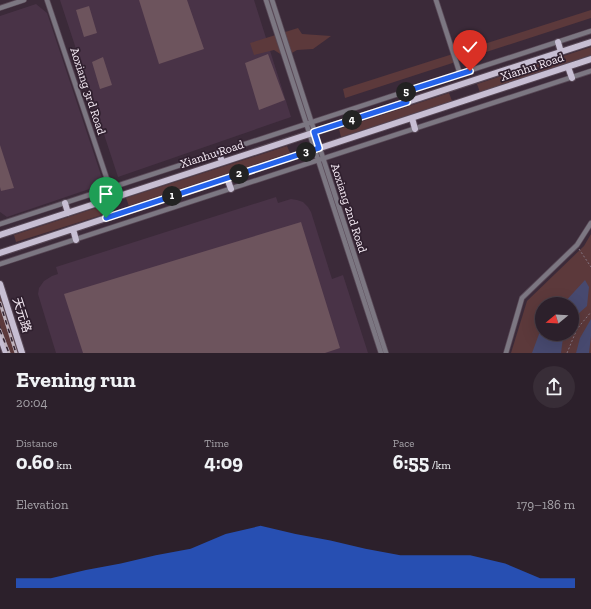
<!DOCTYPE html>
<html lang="en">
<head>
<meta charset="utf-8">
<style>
  :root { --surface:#2c202b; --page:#382d37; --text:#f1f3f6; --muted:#a6a3a9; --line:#483e47; --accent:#2563eb }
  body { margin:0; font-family:"Zilla Slab","Noto Sans SC",serif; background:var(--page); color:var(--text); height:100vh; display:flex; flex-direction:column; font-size:15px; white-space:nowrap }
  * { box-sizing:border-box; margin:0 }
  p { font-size:13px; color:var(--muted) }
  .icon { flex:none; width:22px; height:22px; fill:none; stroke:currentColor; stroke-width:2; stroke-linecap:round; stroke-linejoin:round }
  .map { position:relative; height:353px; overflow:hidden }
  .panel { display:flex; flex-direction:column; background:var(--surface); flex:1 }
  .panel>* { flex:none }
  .needle { width:26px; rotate:252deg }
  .tools { position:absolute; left:535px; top:297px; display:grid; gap:8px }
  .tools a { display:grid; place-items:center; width:44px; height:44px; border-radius:50%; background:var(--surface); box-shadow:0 4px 16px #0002,0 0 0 1px var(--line); font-size:20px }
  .pin { position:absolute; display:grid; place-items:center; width:34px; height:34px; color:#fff; margin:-41px -17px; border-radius:50% 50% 50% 0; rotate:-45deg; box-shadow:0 0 4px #0007 }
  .pin .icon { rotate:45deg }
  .km { position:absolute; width:20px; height:20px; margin:-10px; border-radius:50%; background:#222; color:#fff; font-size:11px; line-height:20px; text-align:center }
  .round { display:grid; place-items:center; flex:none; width:42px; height:42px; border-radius:21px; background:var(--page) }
  .headline { display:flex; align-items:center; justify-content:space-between; height:68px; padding:0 16px }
  h1 { font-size:22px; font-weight:800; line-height:30px }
  .metrics { display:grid; grid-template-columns:repeat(3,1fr); gap:6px; height:68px; padding:4px 16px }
  .metrics div { display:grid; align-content:center }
  .metrics b { font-size:20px; font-weight:800 }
  .metrics small { font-size:11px; font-weight:400 }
  .metrics p { font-size:11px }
  .chart { height:112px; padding:8px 16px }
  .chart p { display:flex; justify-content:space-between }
  .chart svg { width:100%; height:72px; margin-top:4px; fill:var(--accent); opacity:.7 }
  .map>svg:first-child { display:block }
  .built { fill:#493347 }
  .green { fill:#5c393b; fill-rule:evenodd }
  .water { fill:#47496f }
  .building { fill:#6d545d }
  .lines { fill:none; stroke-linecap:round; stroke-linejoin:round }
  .minor-casing { stroke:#594957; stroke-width:6 }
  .major-casing { stroke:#594957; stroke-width:8 }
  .path { stroke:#837481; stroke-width:1; stroke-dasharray:2 2; stroke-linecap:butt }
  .minor { stroke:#7c7782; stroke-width:4.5 }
  .major { stroke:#c7bed3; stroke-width:6 }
  .rail-casing { stroke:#bdb1bc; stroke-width:3 }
  .rail { stroke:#30202f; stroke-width:1.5; stroke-dasharray:4.5; stroke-linecap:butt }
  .route-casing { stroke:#fff; stroke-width:8 }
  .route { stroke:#2563eb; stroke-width:5 }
  .labels { text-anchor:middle; stroke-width:3.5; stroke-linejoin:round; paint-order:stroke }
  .street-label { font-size:12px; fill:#f8edf7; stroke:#30202f }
</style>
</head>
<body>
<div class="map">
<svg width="591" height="353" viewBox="0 0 591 353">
  <rect width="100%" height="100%" fill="#3b2a39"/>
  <!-- built -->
  <path class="built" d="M60,0H254L291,117L118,177Z
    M36,4L47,13L104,184L7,217L0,212V16Z
    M276,197L278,203L291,199L297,200L303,202L308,207L311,212L332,279L343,275L368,353H56L38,294L39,288L44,281L52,276L58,274L56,267Z"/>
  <!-- green -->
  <path class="green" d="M591,10V18L345,98L343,89Z
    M298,28L302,34L331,36L313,49L297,50L285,57L274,50L254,55L250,43Z
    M591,47V55L480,92L477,84Z
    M449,93L452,101L341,137L339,129Z
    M287,146L290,153L129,206L126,198Z
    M99,207L102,215L16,242L14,235Z
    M591,234V353H511L527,301L584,246ZM542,304H572V334H542Z
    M0,295L19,353H9L0,325Z"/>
  <!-- water -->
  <path class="water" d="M585,280L589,287L587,306L578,314L572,324V304H563Z
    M591,319V336L589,353H576L580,338Z
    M542,326V334H566L563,338L561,353H532Z"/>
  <!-- building -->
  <path class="building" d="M139,0H187L204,49L159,64Z
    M89,6L97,33L84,37L76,10Z
    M268,54L285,100L259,110L245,63Z
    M103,57L112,85L100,89L92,62Z
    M0,145L14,188L1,191L0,187Z
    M301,222L340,348L325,353H83L64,294Z"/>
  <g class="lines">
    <!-- minor casing -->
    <g class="minor-casing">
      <path id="minor" d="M47,0L110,188
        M266,0L381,353
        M272,0L386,353
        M436,0L460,74
        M0,8L24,0
        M0,224L591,31
        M0,264L591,71
        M506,353L522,298L577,245L591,223"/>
    </g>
    <!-- major casing -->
    <g class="major-casing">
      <path id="major" d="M558,42L561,52
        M568,67L572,78
        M404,92L407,102
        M412,118L415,129
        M219,153L222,162
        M227,178L231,189
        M65,203L68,213
        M73,229L76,240
        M0,235L591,42
        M0,253L591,59
        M0,284L22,353
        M0,336L6,353"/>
    </g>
    <!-- path -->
    <path class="path" d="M579,249L591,267
      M567,353L577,329L591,312"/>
    <!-- minor -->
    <use href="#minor" class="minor"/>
    <!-- major -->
    <use href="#major" class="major"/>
    <!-- rail casing -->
    <g class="rail-casing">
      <path id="rail" d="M0,303L16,353
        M0,330L9,353"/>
    </g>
    <!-- rail -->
    <use href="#rail" class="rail"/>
  </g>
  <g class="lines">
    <!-- route casing -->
    <g class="route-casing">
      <path id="route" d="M106,218L319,148L314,132L407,102L404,92L470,71"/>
    </g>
    <!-- route -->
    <use href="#route" class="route"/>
  </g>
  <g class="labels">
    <!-- street labels -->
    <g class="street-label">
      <text transform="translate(532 67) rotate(-18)" y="4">Xianhu Road</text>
      <text transform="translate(88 91) rotate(72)" y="4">Aoxiang 3rd Road</text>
      <text transform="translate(212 154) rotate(-18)" y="4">Xianhu Road</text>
      <text transform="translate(349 208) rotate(72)" y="4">Aoxiang 2nd Road</text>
      <text transform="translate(22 315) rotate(72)" y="4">天元路</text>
    </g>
  </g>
</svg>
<div class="tools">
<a><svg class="needle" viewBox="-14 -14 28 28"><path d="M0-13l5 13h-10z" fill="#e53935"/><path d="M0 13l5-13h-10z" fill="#a6a3a9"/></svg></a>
</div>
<div class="pin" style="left:106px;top:218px;background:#1e9e55"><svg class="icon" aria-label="arrive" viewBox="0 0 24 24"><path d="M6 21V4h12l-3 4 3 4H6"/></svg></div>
<div class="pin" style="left:470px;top:71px;background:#d93025"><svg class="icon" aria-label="check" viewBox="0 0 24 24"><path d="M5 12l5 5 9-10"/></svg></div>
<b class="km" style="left:172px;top:196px">1</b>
<b class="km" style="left:239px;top:174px">2</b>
<b class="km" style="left:306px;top:152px">3</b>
<b class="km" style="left:352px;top:120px">4</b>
<b class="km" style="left:406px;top:92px">5</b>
</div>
<section class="panel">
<div class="headline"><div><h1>Evening run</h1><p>20:04</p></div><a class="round"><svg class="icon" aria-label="share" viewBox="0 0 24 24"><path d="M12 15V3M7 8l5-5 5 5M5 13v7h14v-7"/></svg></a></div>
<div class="metrics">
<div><p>Distance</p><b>0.60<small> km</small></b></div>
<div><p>Time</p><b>4:09</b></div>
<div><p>Pace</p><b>6:55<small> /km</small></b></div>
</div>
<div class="chart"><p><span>Elevation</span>179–186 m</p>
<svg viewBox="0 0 160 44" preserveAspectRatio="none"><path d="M0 44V38L10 38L20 33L30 29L40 24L50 20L60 11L70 6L80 11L90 15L100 20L110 24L120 24L130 24L140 29L150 38L160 38V44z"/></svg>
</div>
</section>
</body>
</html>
